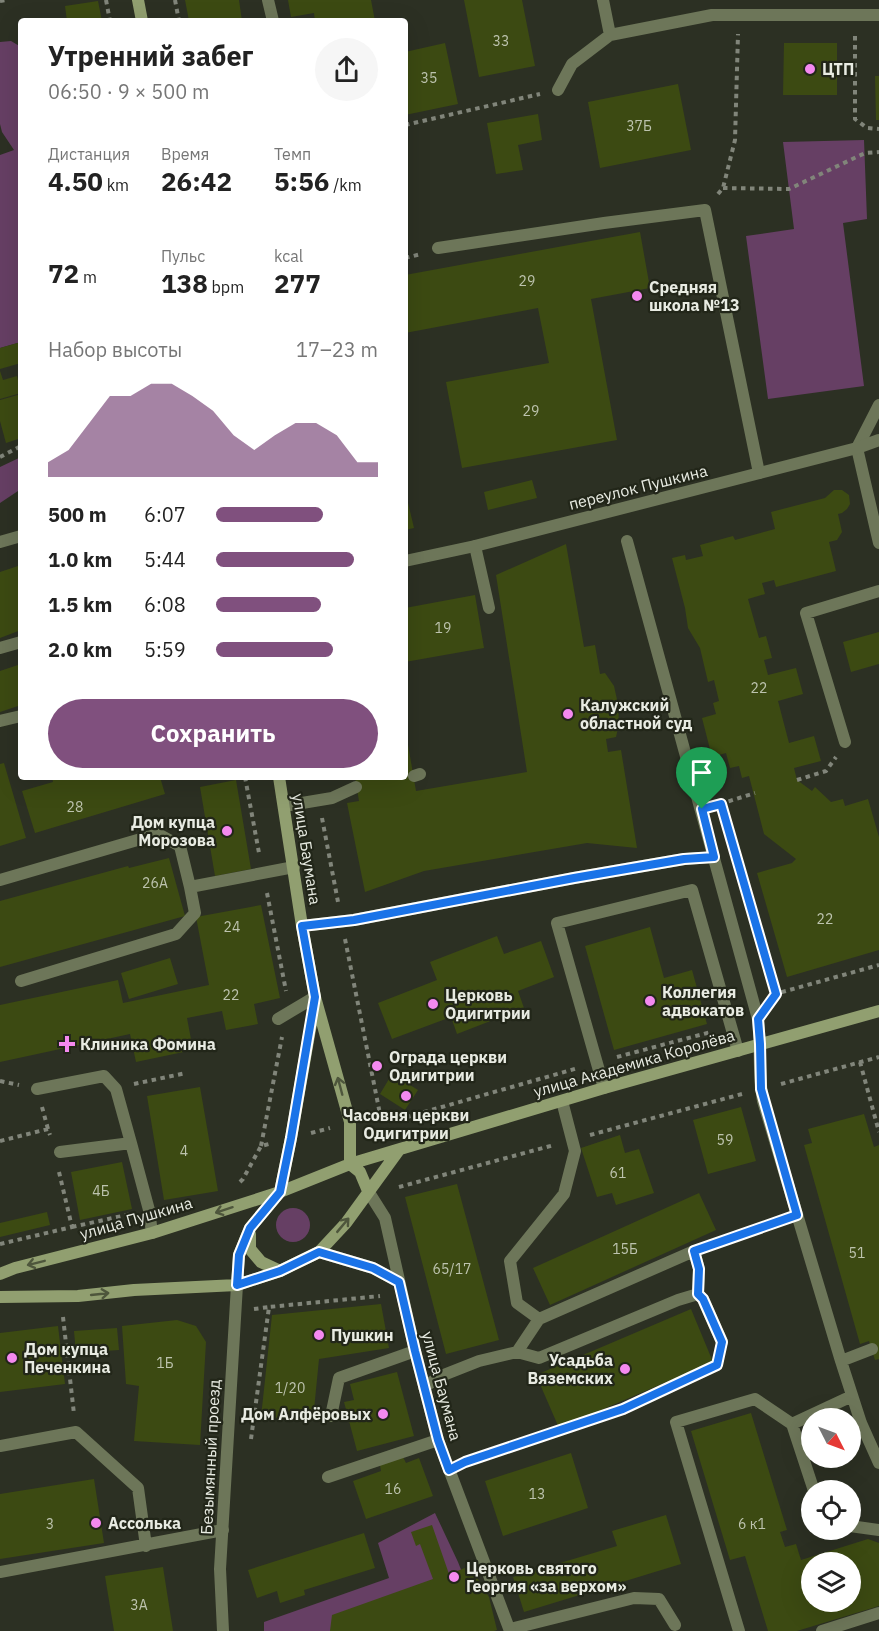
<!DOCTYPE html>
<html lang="ru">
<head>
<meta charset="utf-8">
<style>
  :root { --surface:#fff; --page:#f6f6f6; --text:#222; --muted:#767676; --accent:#80507e }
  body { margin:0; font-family:"IBM Plex Sans",sans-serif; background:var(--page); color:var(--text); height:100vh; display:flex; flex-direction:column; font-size:22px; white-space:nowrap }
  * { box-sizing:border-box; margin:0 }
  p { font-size:20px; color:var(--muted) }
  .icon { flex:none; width:33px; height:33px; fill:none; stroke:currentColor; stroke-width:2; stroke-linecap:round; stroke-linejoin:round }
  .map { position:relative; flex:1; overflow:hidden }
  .panel { position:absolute; left:18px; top:18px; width:390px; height:762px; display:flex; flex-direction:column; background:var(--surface); border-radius:6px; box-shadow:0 6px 24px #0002 }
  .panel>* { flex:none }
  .needle { width:39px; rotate:132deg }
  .fabs { position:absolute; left:801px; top:1408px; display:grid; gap:12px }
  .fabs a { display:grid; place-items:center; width:60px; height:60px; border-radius:50%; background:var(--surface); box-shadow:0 6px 24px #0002; font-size:30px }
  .pin { position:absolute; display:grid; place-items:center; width:51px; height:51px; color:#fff; margin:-62px -26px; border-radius:50% 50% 50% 0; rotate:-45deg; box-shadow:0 0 6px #0007 }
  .pin .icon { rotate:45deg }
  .round { display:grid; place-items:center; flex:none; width:63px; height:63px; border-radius:32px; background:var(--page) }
  .headline { display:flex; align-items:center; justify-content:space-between; height:102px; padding:0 30px }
  h1 { font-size:27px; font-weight:700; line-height:45px }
  .figures { display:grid; grid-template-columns:repeat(3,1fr); gap:9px; height:102px; padding:6px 30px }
  .figures div { display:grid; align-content:center }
  .figures b { font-size:26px; font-weight:700 }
  .figures small { font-size:16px; font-weight:400 }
  .figures p { font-size:16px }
  .chart { height:168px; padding:12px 30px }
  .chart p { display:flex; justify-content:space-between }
  .chart svg { width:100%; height:108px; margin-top:6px; fill:var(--accent); opacity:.7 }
  .cta { display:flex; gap:12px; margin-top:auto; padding:12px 30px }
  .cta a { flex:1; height:69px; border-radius:36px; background:var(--accent); color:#fff; font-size:24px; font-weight:700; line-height:69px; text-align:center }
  ul { padding:0 30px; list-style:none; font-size:20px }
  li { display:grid; grid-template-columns:96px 72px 1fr; align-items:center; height:45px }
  li i { height:15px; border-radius:8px; background:var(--accent) }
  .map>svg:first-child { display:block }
  .green { fill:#663f64 }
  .building { fill:#3c4a12; fill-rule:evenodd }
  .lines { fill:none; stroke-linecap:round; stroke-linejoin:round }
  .path { stroke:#81857a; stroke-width:4; stroke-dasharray:4.5 4.5; stroke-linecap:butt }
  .lane { stroke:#6d7659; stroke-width:12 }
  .street { stroke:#6d7659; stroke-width:12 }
  .secondary { stroke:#919f70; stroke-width:12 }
  .oneway { stroke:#4e563c }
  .route-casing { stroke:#fff; stroke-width:12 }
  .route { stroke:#1a73e8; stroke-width:8 }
  .poi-dot { fill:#f489ef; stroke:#222619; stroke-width:2 }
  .labels { text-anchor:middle; stroke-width:4.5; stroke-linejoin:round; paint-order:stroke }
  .number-label { font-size:14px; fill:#bdc3ae }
  .poi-label { font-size:16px; font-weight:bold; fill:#e8ebe2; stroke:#222619; text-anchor:start }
  .street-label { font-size:16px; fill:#e8ebe2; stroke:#222619 }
</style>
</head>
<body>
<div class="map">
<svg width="879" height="1631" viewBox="0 0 879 1631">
  <rect width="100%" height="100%" fill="#2c3023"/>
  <!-- green -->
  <path class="green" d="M11,41L21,47V342L0,348V155L14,150L2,132L0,124V42Z
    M864,140L867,219L843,223L864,386L768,399L746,236L794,229L783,142Z
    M21,457V489L0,503V467Z
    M276 1225a17 17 0 1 1 34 0a17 17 0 1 1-34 0Z
    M435,1513L458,1562L485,1631H264V1622L389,1578L378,1543Z"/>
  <!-- building -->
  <path class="building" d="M185,0H239L242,21H189Z
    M288,0H371L375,21H315L314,13L291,17Z
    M464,0H522L535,66L479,77Z
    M98,1L102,21H67L65,6Z
    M445,43L458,104L405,115V52Z
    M784,43H837V95H783Z
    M875,76H879V120H876Z
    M678,84L691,150L600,168L588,102Z
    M538,114L542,140L518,145L523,170L496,174L487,123Z
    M640,232L650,288L591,299L617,440L462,468L446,382L549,363L538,308L405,333V275Z
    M21,342V363L0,369V348Z
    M0,371L3,380L17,376L21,393L0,399Z
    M21,394V438L6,443L0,421V400Z
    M532,480L537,498L488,510L484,492Z
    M405,490L414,528L405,530Z
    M834,490H842L849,495L850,504L847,509L842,513L838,514L842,532L837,540L829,542L836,571L776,587L774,580L762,583L765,594L748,599L759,638L766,636L772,658L764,660L768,675L796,668L803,694L778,701L789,743L814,736L821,761L794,768L797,780L812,791L815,787L831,802L843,799L845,806L868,799L879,837V950L787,977L757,873L792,863L796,859L764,834L749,776L742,778L739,766L730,768L726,753L712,757L702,718L716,714L713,703L719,701L714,680L708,682L700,648L688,628L685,608L672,558L685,555L686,560L703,556L700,545L733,536L735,540L775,529L771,512L825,498Z
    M566,544L584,647L595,645L600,674L605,673L614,686L618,704L619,724L616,737L606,739L608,752L621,750L637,848L587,843L424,871L365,892L347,803L359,801L355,777H405V733H406L416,791L527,772L496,575Z
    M21,565V630L0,638V572Z
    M475,595L484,648L405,662V608Z
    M879,632V664L851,672L843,642Z
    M21,664V705L0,712V671Z
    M4,763L26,838L0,846V764Z
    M52,777H160L165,794L35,833L22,791L53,782Z
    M236,780L251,869L215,876L200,787Z
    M169,858L185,916L0,967V901L128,866L129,868Z
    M261,905L280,998L254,1004L258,1024L226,1030L222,1011L187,1018L193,1050L136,1062L130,1034L0,1062V1005L118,980L123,1003L209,985L196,917Z
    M650,927L664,978L692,970L707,1024L614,1050L585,946Z
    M497,936L504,954L541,941L554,977L518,991L524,1008L457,1034L451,1017L392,1039L378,1003L437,980L430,962Z
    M170,958L178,984L129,999L121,973Z
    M392,1074L418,1090L405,1110L380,1094Z
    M200,1087L218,1191L164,1200L147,1096Z
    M741,1107L756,1161L708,1174L693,1120Z
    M864,1114L874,1147L879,1145V1359L875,1360L869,1341L860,1344L804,1145L812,1143L808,1129Z
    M620,1135L625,1153L639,1149L654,1193L616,1205L612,1193L597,1197L581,1148Z
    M122,1162L132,1209L80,1220L71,1172Z
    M457,1184L499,1340L446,1354L405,1197Z
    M699,1193L716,1230L550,1305L533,1268Z
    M47,1212L50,1225L0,1237V1223Z
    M381,1304L389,1348L319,1359L313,1420L261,1417L272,1315Z
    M691,1309L713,1362L559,1428L536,1375Z
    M177,1320L196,1326L206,1342L200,1445L134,1441L139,1386L126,1384L122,1326Z
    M58,1326L65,1384L0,1392V1333Z
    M117,1328L119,1350L76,1353L74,1331Z
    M397,1372L414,1436L357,1451L344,1402L354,1400L350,1384Z
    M751,1413L787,1530L780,1532L785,1547L796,1544L801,1560L868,1539L879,1543V1606L797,1631H768L745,1556L730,1560L691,1431ZM812,1563H850V1602H812Z
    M571,1453L588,1508L503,1536L485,1481Z
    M403,1457L406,1463L419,1458L433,1496L366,1519L353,1481L381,1471L380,1465Z
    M94,1479L104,1543L0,1559V1494Z
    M666,1515L681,1564L524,1612L513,1577L617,1546L612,1531Z
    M432,1525L449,1574L470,1566L489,1597L497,1630L494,1631H330L332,1615L433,1579L420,1544L416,1546L411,1532Z
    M364,1533L375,1568L304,1590L305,1595L280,1603L277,1591L257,1598L248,1570Z
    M163,1567L173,1631H114L105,1576Z"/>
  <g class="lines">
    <!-- path -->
    <path class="path" d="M106,0L110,21
      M175,0L179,21
      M0,1L7,0
      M855,36V119L867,128L879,129
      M405,125L540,94
      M723,188L789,189L865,153L879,152
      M718,194L723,188L735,140L738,34
      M405,258L421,254
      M0,457L21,446
      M245,777L259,853
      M797,780L826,771L836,757
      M720,804L755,793
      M322,818L338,902
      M267,893L286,991
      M345,939L380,1114L393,1121L578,1068
      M770,974L775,994
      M774,996L775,994L879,965
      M617,1057L711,1032
      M860,1062L879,1132
      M0,1081L19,1085
      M134,1084L186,1073
      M781,1084L879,1057
      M42,1107L48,1129
      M311,1133L330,1128
      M590,1135L742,1094
      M0,1141L48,1129L50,1135
      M261,1146L282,1037
      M240,1182L243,1179L261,1146L269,1144
      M399,1187L554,1145
      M72,1227L131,1214
      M0,1244L72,1227L59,1172
      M712,1245L778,1221
      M254,1309L269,1307
      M63,1317L74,1414
      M251,1439L269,1307L380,1296
      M468,1461L623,1409L717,1365L718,1361"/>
    <!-- lane -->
    <path class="lane" d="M268,0L273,21
      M603,0L610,35
      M558,90L572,64L610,35L712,15H879
      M438,248L604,223L705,210L759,473
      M879,405L857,448L879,543
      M627,541L758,1019C761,1046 758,1074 763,1101L841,1361L872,1349
      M0,542L21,536
      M475,546L489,608
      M0,648L21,642
      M0,721L21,716
      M845,742L806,613L879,591
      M414,776L420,774
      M284,806L332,798L356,787
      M0,880L158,834L180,846L190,887
      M302,926L354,920L574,878L684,859L714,857
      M21,981L176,934L195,913L190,887L294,867
      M278,1019L315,997
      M604,1088L557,923L692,890L738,1051
      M37,1089L104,1076L116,1089L131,1143
      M60,1152L131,1143L149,1210L152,1233
      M539,1319L517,1303L510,1261L564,1194L575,1151L562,1101
      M517,1352L539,1319L694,1251L699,1269L698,1294
      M841,1361L861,1423L879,1463
      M424,1387L441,1376L479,1361L517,1352L539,1358L678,1300L698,1294L703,1299L722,1342
      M331,1416L339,1378L415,1351
      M792,1424L814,1491
      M0,1446L76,1432L138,1488L146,1546
      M328,1477L438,1440
      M850,1526L879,1530
      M0,1572L223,1530
      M510,1629L634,1598L659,1599L675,1625
      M739,1631L676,1422L755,1399L792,1424L852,1396
      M822,1631L879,1613"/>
    <!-- street -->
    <path class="street" d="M405,561L475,546L857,448L879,440
      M368,1191L385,1218L415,1351L438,1440L510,1631
      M319,1252L373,1268L399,1282
      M223,1631L220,1569L237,1285"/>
    <!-- secondary -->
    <path class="secondary" d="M138,0L142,21
      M279,777L302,926L315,997L350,1122V1164
      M350,1164L360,1172L368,1191
      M250,1234V1249L261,1262L280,1271
      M0,1274L15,1268L152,1233L280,1192L350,1164L604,1088L879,1011
      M237,1285L239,1255L250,1228L280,1192L291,1138L315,1001
      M0,1297L78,1296L134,1290L237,1285L280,1271L319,1252L346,1223L399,1150"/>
  </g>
  <!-- one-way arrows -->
  <defs><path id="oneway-shaft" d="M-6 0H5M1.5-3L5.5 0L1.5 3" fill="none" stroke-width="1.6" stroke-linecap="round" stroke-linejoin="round" transform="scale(1.5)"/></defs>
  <g class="oneway">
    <use href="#oneway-shaft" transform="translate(340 1086) rotate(-105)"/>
    <use href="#oneway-shaft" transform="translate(224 1210) rotate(162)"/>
    <use href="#oneway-shaft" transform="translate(343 1225) rotate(-50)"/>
    <use href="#oneway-shaft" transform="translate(36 1263) rotate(166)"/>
    <use href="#oneway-shaft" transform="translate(100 1294) rotate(-6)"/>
  </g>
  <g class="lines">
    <!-- route casing -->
    <g class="route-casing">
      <path id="route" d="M721,804L776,994L758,1019L760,1044L761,1089L797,1215L694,1251L699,1269L698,1294L703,1299L722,1342L717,1365L623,1409L465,1462L449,1470L438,1440L415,1351L399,1282L373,1268L319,1252L280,1271L237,1285L239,1255L250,1228L280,1192L291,1138L315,997L302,926L354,920L574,878L684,859L714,857L702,809Z"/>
    </g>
    <!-- route -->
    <use href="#route" class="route"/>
  </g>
  <!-- markers -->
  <g class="poi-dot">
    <circle cx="810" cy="69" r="6"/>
    <circle cx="637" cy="296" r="6"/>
    <circle cx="568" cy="714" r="6"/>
    <circle cx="227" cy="831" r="6"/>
    <circle cx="650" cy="1001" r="6"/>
    <circle cx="433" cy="1004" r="6"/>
    <path d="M64 1035h6v6h6v6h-6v6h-6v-6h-6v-6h6z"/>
    <circle cx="377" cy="1066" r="6"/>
    <circle cx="406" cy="1096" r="6"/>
    <circle cx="319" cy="1335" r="6"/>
    <circle cx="12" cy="1358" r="6"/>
    <circle cx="625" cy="1369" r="6"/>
    <circle cx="383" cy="1414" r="6"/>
    <circle cx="96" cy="1523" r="6"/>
    <circle cx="454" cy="1577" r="6"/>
  </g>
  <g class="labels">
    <!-- number labels -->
    <g class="number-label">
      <text x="501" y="46">33</text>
      <text x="429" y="83">35</text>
      <text x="639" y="131">37Б</text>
      <text x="527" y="286">29</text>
      <text x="531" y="416">29</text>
      <text x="443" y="633">19</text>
      <text x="759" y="693">22</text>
      <text x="75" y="812">28</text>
      <text x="155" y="888">26А</text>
      <text x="825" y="924">22</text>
      <text x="232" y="932">24</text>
      <text x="231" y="1000">22</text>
      <text x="725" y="1145">59</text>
      <text x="184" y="1156">4</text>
      <text x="618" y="1178">61</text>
      <text x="101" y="1196">4Б</text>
      <text x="625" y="1254">15Б</text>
      <text x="857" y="1258">51</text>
      <text x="452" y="1274">65/17</text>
      <text x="165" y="1368">1Б</text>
      <text x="290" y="1393">1/20</text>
      <text x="393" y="1494">16</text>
      <text x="537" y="1499">13</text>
      <text x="50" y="1529">3</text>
      <text x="752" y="1529">6 к1</text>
      <text x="139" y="1610">3А</text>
    </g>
    <!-- poi labels -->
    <g class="poi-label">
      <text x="822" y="75">ЦТП</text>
      <text x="649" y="293">Средняя<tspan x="649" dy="18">школа №13</tspan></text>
      <text x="580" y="711">Калужский<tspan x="580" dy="18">областной суд</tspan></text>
      <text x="215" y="828" text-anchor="end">Дом купца<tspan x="215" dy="18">Морозова</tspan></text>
      <text x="662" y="998">Коллегия<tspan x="662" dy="18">адвокатов</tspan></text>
      <text x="445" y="1001">Церковь<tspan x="445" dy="18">Одигитрии</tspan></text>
      <text x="80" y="1050">Клиника Фомина</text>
      <text x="389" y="1063">Ограда церкви<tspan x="389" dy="18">Одигитрии</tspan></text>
      <text x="406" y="1121" text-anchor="middle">Часовня церкви<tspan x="406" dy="18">Одигитрии</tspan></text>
      <text x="331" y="1341">Пушкин</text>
      <text x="24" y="1355">Дом купца<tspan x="24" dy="18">Печенкина</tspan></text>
      <text x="613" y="1366" text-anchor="end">Усадьба<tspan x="613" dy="18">Вяземских</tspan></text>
      <text x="371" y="1420" text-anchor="end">Дом Алфёровых</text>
      <text x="108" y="1529">Ассолька</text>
      <text x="466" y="1574">Церковь святого<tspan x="466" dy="18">Георгия «за верхом»</tspan></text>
    </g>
    <!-- street labels -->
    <g class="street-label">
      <text transform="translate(638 487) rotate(-14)" y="6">переулок Пушкина</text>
      <text transform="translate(307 849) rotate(81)" y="6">улица Баумана</text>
      <text transform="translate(634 1063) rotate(-16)" y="6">улица Академика Королёва</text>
      <text transform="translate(136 1218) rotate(-16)" y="6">улица Пушкина</text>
      <text transform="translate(442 1386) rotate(75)" y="6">улица Баумана</text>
      <text transform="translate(210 1457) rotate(-87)" y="6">Безымянный проезд</text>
    </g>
  </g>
</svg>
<div class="fabs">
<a><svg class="needle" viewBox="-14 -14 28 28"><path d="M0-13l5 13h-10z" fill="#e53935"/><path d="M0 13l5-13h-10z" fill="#767676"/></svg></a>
<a><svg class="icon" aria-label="locate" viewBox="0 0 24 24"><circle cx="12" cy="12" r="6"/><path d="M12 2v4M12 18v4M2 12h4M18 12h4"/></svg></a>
<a><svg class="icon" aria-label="layers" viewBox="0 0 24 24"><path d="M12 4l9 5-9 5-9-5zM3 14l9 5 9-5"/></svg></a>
</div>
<div class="pin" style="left:702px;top:809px;background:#1e9e55"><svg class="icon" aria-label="arrive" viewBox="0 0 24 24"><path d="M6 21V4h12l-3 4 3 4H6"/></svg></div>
<section class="panel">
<div class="headline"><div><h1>Утренний забег</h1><p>06:50 · 9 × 500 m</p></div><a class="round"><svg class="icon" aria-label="share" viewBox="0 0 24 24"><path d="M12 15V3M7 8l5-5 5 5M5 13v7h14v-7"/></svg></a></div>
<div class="figures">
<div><p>Дистанция</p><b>4.50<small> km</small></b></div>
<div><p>Время</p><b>26:42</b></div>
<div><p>Темп</p><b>5:56<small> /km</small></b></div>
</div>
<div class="figures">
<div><b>72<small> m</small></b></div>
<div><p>Пульс</p><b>138<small> bpm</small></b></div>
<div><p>kcal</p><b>277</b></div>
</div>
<div class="chart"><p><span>Набор высоты</span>17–23 m</p>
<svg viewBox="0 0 160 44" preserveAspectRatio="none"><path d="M0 44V38L10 33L20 22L30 11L40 11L50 6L60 6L70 11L80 17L90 27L100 33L110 27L120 22L130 22L140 27L150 38L160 38V44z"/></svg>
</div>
<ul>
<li><b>500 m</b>6:07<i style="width:66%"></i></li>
<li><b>1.0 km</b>5:44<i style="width:85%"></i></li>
<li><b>1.5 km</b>6:08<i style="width:65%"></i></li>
<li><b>2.0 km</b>5:59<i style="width:72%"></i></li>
</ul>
<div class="cta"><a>Сохранить</a></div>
</section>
</div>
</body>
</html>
